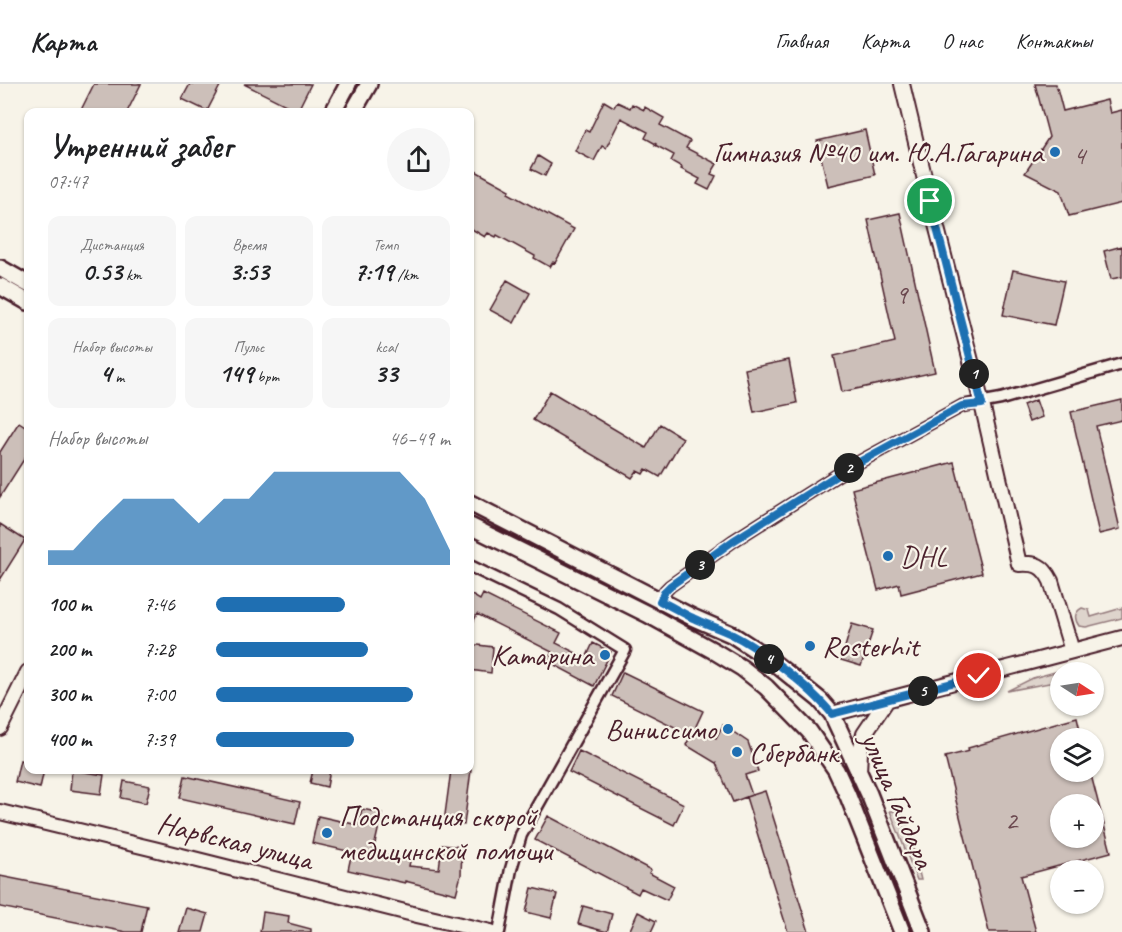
<!DOCTYPE html>
<html lang="ru">
<head>
<meta charset="utf-8">
<style>
  :root { --surface:#fff; --page:#f6f6f6; --text:#202124; --muted:#757577; --line:#e0e0e0; --accent:#1f6fb2 }
  body { margin:0; font-family:Caveat,sans-serif; background:var(--page); color:var(--text); height:100vh; display:flex; flex-direction:column; font-size:22px; white-space:nowrap }
  * { box-sizing:border-box; margin:0 }
  p { font-size:20px; color:var(--muted) }
  .icon { flex:none; width:33px; height:33px; fill:none; stroke:currentColor; stroke-width:2; stroke-linecap:round; stroke-linejoin:round }
  .map { position:relative; flex:1; overflow:hidden }
  .drawer { position:absolute; left:24px; top:24px; width:450px; height:666px; display:flex; flex-direction:column; background:var(--surface); border-radius:12px; box-shadow:0 2px 4px #0004 }
  .drawer>* { flex:none }
  .needle { width:39px; rotate:102deg }
  .tools { position:absolute; left:1050px; top:578px; display:grid; gap:12px }
  .tools a { display:grid; place-items:center; width:54px; height:54px; border-radius:50%; background:var(--surface); box-shadow:0 2px 4px #0004; font-size:30px }
  .pin { position:absolute; display:grid; place-items:center; width:51px; height:51px; color:#fff; margin:-26px; border:3px solid #fff; border-radius:50%; box-shadow:0 2px 6px #0007 }
  .km { position:absolute; width:30px; height:30px; margin:-15px; border-radius:50%; background:#222; color:#fff; font-size:16px; line-height:30px; text-align:center }
  .round { display:grid; place-items:center; flex:none; width:63px; height:63px; border-radius:32px; background:var(--page) }
  .summary { display:flex; align-items:center; justify-content:space-between; height:102px; padding:0 24px }
  h1 { font-size:33px; font-weight:800; line-height:45px }
  .metrics { display:grid; grid-template-columns:repeat(3,1fr); gap:9px; height:102px; padding:6px 24px }
  .metrics div { display:grid; align-content:center; border-radius:12px; background:var(--page); text-align:center }
  .metrics b { font-size:26px; font-weight:800 }
  .metrics small { font-size:16px; font-weight:400 }
  .metrics p { font-size:16px }
  .chart { height:168px; padding:12px 24px }
  .chart p { display:flex; justify-content:space-between }
  .chart svg { width:100%; height:108px; margin-top:6px; fill:var(--accent); opacity:.7 }
  ul { padding:0 24px; list-style:none; font-size:20px }
  li { display:grid; grid-template-columns:96px 72px 1fr; align-items:center; height:45px }
  li i { height:15px; border-radius:8px; background:var(--accent) }
  header { display:flex; align-items:center; gap:36px; box-sizing:border-box; height:84px; padding:0 30px; background:var(--surface); border-bottom:2px solid var(--line) }
  header strong { font-size:28px }
  nav { display:flex; gap:33px; margin-inline-start:auto; font-size:21px }
  .map>svg:first-child { display:block }
  .green { fill:#ded4cc; stroke:#947a7c; stroke-width:1.5 }
  .building { fill:#ccbfb9; stroke:#4a1f2b; stroke-width:1.5; fill-rule:evenodd }
  .lines { fill:none; stroke-linecap:round; stroke-linejoin:round }
  .street-casing { stroke:#4a1f2b; stroke-width:15 }
  .secondary-casing { stroke:#4a1f2b; stroke-width:18 }
  .primary-casing { stroke:#4a1f2b; stroke-width:20 }
  .street { stroke:#f7f3e8; stroke-width:10 }
  .secondary { stroke:#f7f3e8; stroke-width:14 }
  .primary { stroke:#f7f3e8; stroke-width:15 }
  .route-casing { stroke:#fff; stroke-width:12 }
  .route { stroke:#1f6fb2; stroke-width:8 }
  .poi-dot { fill:#1f6fb2; stroke:#f7f3e8; stroke-width:2 }
  .labels { text-anchor:middle; stroke-width:4.5; stroke-linejoin:round; paint-order:stroke }
  .number-label { font-size:27px; fill:#6a474e }
  .poi-label { font-size:30px; fill:#4a1f2b; stroke:#f7f3e8; text-anchor:start }
  .street-label { font-size:30px; fill:#4a1f2b; stroke:#f7f3e8 }
</style>
</head>
<body>
<header>
<strong>Карта</strong>
<nav><a>Главная</a><a>Карта</a><a>О нас</a><a>Контакты</a></nav>
</header>
<div class="map">
<svg width="1122" height="848" viewBox="0 0 1122 848">
  <rect width="100%" height="100%" fill="#f7f3e8"/>
  <filter id="ink" filterUnits="userSpaceOnUse"><feTurbulence type="fractalNoise" baseFrequency=".0167" numOctaves="2"/><feDisplacementMap in="SourceGraphic" scale="12" xChannelSelector="R" yChannelSelector="G"/><feConvolveMatrix kernelMatrix="1 2 1 2 8 2 1 2 1" color-interpolation-filters="sRGB"/></filter>
  <g filter="url(#ink)">
    <!-- green -->
    <path class="green" d="M1082,524L1089,526L1091,533L1122,524V534L1086,543L1079,542C1074,535 1074,528 1082,524Z
      M1066,585H1073L1079,588H1060V597L1007,607L1033,594Z
      M890,727C899,726 904,733 907,740L921,796H917Z"/>
    <!-- building -->
    <path class="building" d="M94,0H141L127,28H80Z
      M190,0H221L207,27L182,15Z
      M244,0H311L297,28H285L288,22Z
      M1035,0H1056L1063,27L1107,16L1110,29L1122,26V119L1069,132L1061,107L1025,89L1049,53Z
      M604,17L614,23L617,18L630,24L632,20L644,26L645,23L664,34L660,41L690,57L686,64L717,80L711,90L716,92L709,106L697,100L700,95L681,85L682,83L671,77L674,71L655,61L656,60L645,54L648,48L621,34L606,64L602,62L594,77L575,67L585,46L589,48Z
      M865,46L875,91L828,102L817,57Z
      M538,72L551,80L545,92L531,85Z
      M472,85L510,106L508,109L574,145L555,179L553,178L550,183L534,174L535,172L497,151L496,153L488,149L485,153L470,144V90Z
      M900,129L935,288L842,308L834,272L895,258L868,136Z
      M1122,162V193L1111,195L1104,167Z
      M1013,186L1064,197L1054,241L1003,231Z
      M507,196L530,209L514,239L490,226Z
      M789,276L797,319L754,328L745,285Z
      M550,307L646,364L660,340L683,354L660,393L646,385L643,390L637,387L632,394L533,336Z
      M1036,316L1042,333L1029,338L1023,321Z
      M1122,316V336L1096,342L1120,445L1099,450L1071,328Z
      M19,338L28,344V369L0,413V368Z
      M954,378L982,489L901,510L899,500L878,506L852,405Z
      M0,440L25,456L0,496Z
      M470,510L480,516L483,510L561,549L556,559L586,574L593,559L611,568L594,602L547,577L552,568L477,530L470,545Z
      M852,540L873,546L861,582L841,576Z
      M470,560L493,563L491,589L470,586Z
      M623,588L703,627L696,642L716,654L723,641L748,658L758,687L745,691L752,711L746,713L765,707L809,848H788L746,713L733,718L716,679L686,661L691,651L612,612Z
      M1077,633L1082,654H1060V687H1090L1111,768L1021,792L1036,848H989L945,673L969,667L968,664ZM1060,720H1094V753H1060Z
      M579,667L684,720L674,741L569,688Z
      M20,676L28,678V686H44L40,704L15,698Z
      M72,686L104,691L101,710L70,706Z
      M313,686H330L327,703L310,699Z
      M451,686H471L464,741L444,738Z
      M185,692L300,718L295,740L180,714Z
      M124,697L150,702L146,719L121,714Z
      M362,725L382,729L373,768L410,777L409,782L439,785L442,761L462,763L461,791L456,810L405,797V799L348,786L352,768L312,759L318,732L358,741Z
      M548,732L651,786L649,789L674,802L667,816L641,804L638,810L535,756Z
      M0,792L147,821L141,848H126L0,823Z
      M532,804L557,810L551,834L526,828Z
      M583,822L612,830L607,848L578,840Z
      M186,824L208,830L203,848H179Z
      M263,828L289,832L288,839L311,845V848H260Z
      M638,828L656,837L651,848H629Z"/>
    <g class="lines">
      <!-- street casing -->
      <g class="street-casing">
        <path id="street" d="M470,482L559,525L625,566L521,751L511,785L499,848
          M660,517L665,507L670,502L733,457L850,383L962,322L1001,315L1122,280"/>
      </g>
      <!-- secondary casing -->
      <g class="secondary-casing">
        <path id="secondary" d="M902,0L930,117L982,320L1019,480C1036,479 1043,481 1051,497L1072,567
          M832,630L1122,554
          M0,644L28,588
          M859,688L860,668L864,650L887,616
          M0,728L154,765L417,831L491,848"/>
      </g>
      <!-- primary casing -->
      <g class="primary-casing">
        <path id="primary" d="M333,28L348,0
          M353,28L369,0
          M0,184L28,200
          M0,202L28,218
          M470,419L692,533L731,550L768,574L820,616L832,630L869,710L923,848
          M470,442L647,530L714,567L742,584L766,603L809,647L836,686L848,712L902,848"/>
      </g>
      <!-- street -->
      <use href="#street" class="street"/>
      <!-- secondary -->
      <use href="#secondary" class="secondary"/>
      <!-- primary -->
      <use href="#primary" class="primary"/>
    </g>
  </g>
  <g class="lines" filter="url(#ink)">
    <!-- route casing -->
    <g class="route-casing">
      <path id="route" d="M930,117L982,320L962,322L850,383L733,457L670,502L665,507L660,517C671,522 682,529 693,534C705,540 719,544 731,550C763,566 810,603 832,630L979,592"/>
    </g>
    <!-- route -->
    <use href="#route" class="route"/>
  </g>
  <!-- markers -->
  <g class="poi-dot">
    <circle cx="1055" cy="68" r="6"/>
    <circle cx="888" cy="472" r="6"/>
    <circle cx="810" cy="562" r="6"/>
    <circle cx="605" cy="571" r="6"/>
    <circle cx="728" cy="645" r="6"/>
    <circle cx="737" cy="668" r="6"/>
    <circle cx="327" cy="749" r="6"/>
  </g>
  <g class="labels">
    <!-- number labels -->
    <g class="number-label">
      <text x="1079" y="80">4</text>
      <text x="901" y="219">9</text>
      <text x="1011" y="745">2</text>
    </g>
    <!-- poi labels -->
    <g class="poi-label">
      <text x="1043" y="78" text-anchor="end">Гимназия №40 им. Ю.А.Гагарина</text>
      <text x="900" y="482">DHL</text>
      <text x="822" y="572">Rosterhit</text>
      <text x="593" y="581" text-anchor="end">Катарина</text>
      <text x="716" y="655" text-anchor="end">Виниссимо</text>
      <text x="749" y="678">Сбербанк</text>
      <text x="339" y="742">Подстанция скорой<tspan x="339" dy="34">медицинской помощи</tspan></text>
    </g>
    <!-- street labels -->
    <g class="street-label">
      <text transform="translate(898 716) rotate(67)" y="10">улица Гайдара</text>
      <text transform="translate(235 757) rotate(14)" y="10">Нарвская улица</text>
    </g>
  </g>
</svg>
<div class="tools">
<a><svg class="needle" viewBox="-14 -14 28 28"><path d="M0-13l5 13h-10z" fill="#e53935"/><path d="M0 13l5-13h-10z" fill="#757577"/></svg></a>
<a><svg class="icon" aria-label="layers" viewBox="0 0 24 24"><path d="M12 4l9 5-9 5-9-5zM3 14l9 5 9-5"/></svg></a>
<a>+</a>
<a>−</a>
</div>
<div class="pin" style="left:930px;top:117px;background:#1e9e55"><svg class="icon" aria-label="arrive" viewBox="0 0 24 24"><path d="M6 21V4h12l-3 4 3 4H6"/></svg></div>
<div class="pin" style="left:979px;top:592px;background:#d93025"><svg class="icon" aria-label="check" viewBox="0 0 24 24"><path d="M5 12l5 5 9-10"/></svg></div>
<b class="km" style="left:974px;top:290px">1</b>
<b class="km" style="left:849px;top:384px">2</b>
<b class="km" style="left:700px;top:481px">3</b>
<b class="km" style="left:769px;top:575px">4</b>
<b class="km" style="left:923px;top:607px">5</b>
<section class="drawer">
<div class="summary"><div><h1>Утренний забег</h1><p>07:47</p></div><a class="round"><svg class="icon" aria-label="share" viewBox="0 0 24 24"><path d="M12 15V3M7 8l5-5 5 5M5 13v7h14v-7"/></svg></a></div>
<div class="metrics">
<div><p>Дистанция</p><b>0.53<small> km</small></b></div>
<div><p>Время</p><b>3:53</b></div>
<div><p>Темп</p><b>7:19<small> /km</small></b></div>
</div>
<div class="metrics">
<div><p>Набор высоты</p><b>4<small> m</small></b></div>
<div><p>Пульс</p><b>149<small> bpm</small></b></div>
<div><p>kcal</p><b>33</b></div>
</div>
<div class="chart"><p><span>Набор высоты</span>46–49 m</p>
<svg viewBox="0 0 160 44" preserveAspectRatio="none"><path d="M0 44V38L10 38L20 27L30 17L40 17L50 17L60 27L70 17L80 17L90 6L100 6L110 6L120 6L130 6L140 6L150 17L160 38V44z"/></svg>
</div>
<ul>
<li><b>100 m</b>7:46<i style="width:55%"></i></li>
<li><b>200 m</b>7:28<i style="width:65%"></i></li>
<li><b>300 m</b>7:00<i style="width:84%"></i></li>
<li><b>400 m</b>7:39<i style="width:59%"></i></li>
</ul>
</section>
</div>
</body>
</html>
